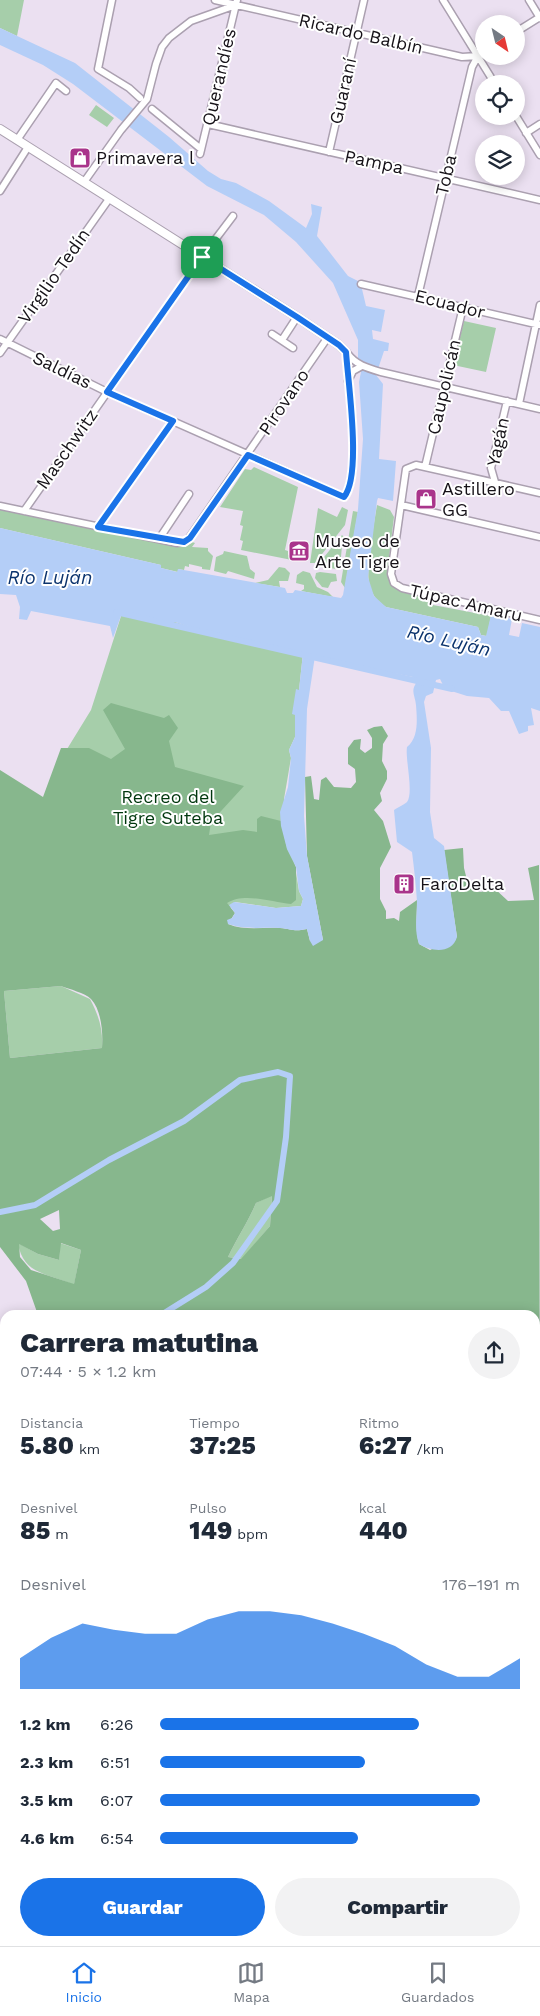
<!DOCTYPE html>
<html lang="es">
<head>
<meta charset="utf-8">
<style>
  :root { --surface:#fff; --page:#f2f2f3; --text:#1f2937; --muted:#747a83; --line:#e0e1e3; --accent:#1a73e8 }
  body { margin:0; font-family:"Work Sans",sans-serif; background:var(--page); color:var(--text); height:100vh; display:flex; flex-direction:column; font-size:19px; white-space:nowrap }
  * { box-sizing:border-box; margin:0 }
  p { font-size:16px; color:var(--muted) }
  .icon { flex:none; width:28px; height:28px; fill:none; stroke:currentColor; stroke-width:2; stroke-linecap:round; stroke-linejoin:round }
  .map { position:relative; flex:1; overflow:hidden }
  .panel { position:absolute; left:0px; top:1310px; width:540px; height:636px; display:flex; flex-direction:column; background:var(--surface); border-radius:15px 15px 0 0; box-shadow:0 2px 12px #0003 }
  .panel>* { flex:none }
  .needle { width:32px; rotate:145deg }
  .buttons { position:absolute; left:475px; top:15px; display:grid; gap:10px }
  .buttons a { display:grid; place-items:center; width:50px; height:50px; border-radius:50%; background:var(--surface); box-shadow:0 2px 12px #0003; font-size:25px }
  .pin { position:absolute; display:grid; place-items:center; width:42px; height:42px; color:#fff; margin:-21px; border-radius:10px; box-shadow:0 2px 8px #0006 }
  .round { display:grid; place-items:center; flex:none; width:52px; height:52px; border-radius:26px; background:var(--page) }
  .summary { display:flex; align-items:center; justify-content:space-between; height:85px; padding:0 20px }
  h1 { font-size:28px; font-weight:800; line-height:38px }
  .metrics { display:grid; grid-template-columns:repeat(3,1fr); gap:8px; height:85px; padding:5px 20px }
  .metrics div { display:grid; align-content:center }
  .metrics b { font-size:25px; font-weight:800 }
  .metrics small { font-size:14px; font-weight:400 }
  .metrics p { font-size:14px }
  .chart { height:140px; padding:10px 20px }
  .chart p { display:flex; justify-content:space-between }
  .chart svg { width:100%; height:90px; margin-top:5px; fill:var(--accent); opacity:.7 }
  .cta { display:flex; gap:10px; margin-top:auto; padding:10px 20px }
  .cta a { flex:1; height:58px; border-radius:30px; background:var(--accent); color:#fff; font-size:20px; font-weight:800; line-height:58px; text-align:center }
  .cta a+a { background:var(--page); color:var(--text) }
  ul { padding:0 20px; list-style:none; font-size:16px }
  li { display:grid; grid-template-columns:80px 60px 1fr; align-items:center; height:38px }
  li i { height:12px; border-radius:6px; background:var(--accent) }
  .dock { display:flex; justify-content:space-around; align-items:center; height:70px; border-top:1px solid var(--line); background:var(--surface); font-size:14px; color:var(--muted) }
  .dock a { display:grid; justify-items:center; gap:2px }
  .dock .current { color:var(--accent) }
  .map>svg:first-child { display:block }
  .green { fill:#a6ceaa }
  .forest { fill:#87b78d; fill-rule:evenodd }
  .water { fill:#b4cef7 }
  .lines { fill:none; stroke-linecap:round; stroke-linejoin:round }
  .canal { stroke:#b4cef7; stroke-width:6 }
  .river { stroke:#b4cef7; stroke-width:10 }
  .minor-casing { stroke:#aba0b0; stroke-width:9 }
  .major-casing { stroke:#aba0b0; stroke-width:10 }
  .minor { stroke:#fff; stroke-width:6 }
  .major { stroke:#fff; stroke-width:8 }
  .route-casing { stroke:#fff; stroke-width:10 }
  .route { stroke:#1a73e8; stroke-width:6 }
  .labels { text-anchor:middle; stroke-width:4; stroke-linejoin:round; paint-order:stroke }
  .street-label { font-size:18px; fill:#161218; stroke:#fff }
  .poi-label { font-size:18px; fill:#161218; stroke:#fff; text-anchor:start }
  .park-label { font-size:18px; fill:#00370e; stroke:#fff }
  .water-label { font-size:19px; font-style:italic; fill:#0b336d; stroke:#fff }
</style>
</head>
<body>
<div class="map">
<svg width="540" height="1946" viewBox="0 0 540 1946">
  <rect width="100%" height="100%" fill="#ebe0f1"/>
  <!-- green -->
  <path class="green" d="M0,0H24L17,36L0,28Z
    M96,105L114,118L107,127L89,115Z
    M464,321L496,328L486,372L453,365Z
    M254,467L298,487L285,550L288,551V555L293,553L292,560L241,550L243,541L240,540L243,526L240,525L243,511L220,507L245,469L251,470Z
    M377,505L390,510L394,517L387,574L392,586L402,591L434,598L433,605L491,616L487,636L481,635L478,627L386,607C377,601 371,594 369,583C366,566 374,524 377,505Z
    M342,507L348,510L345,525L315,563H310L318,508L337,517Z
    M0,509L179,547H185L192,542L195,543L192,547L208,548V551L213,556L210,570L202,569V567L189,564V567L185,566L184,570L178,569V572L161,568V565L0,528Z
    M353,511L358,512L345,588L341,582Z
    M342,535L345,538L344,546H342L340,567L336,569L320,566V562Z
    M224,551L247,556L250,569L255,573L254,579L228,571L226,574L214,571L216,557L223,554Z
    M279,567L285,568L290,573L288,581H279L280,587L255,583L268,580Z
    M303,571L310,573L317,587L328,592L333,597L301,591L304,589V585L296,583L297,575Z
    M320,572L336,574L337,581L331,582L328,588L322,587L315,578L316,573Z
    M122,613L175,622L210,633L303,653L299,690H297L293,714H295V737L289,750L291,758L284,799L299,891L303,899L301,906L276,908L235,902L230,908L64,754L91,710Z
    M61,986L90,999C99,1016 103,1029 102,1048L10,1058L4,991Z
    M272,1195L270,1226L242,1259L228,1257C237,1238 248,1222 256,1203Z
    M18,1243L38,1254L59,1260L60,1243L81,1250L74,1285C48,1273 23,1275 18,1243Z
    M540,1601V1906L535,1905V1603Z
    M270,1941H285L289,1944L296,1941H386L383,1946H272Z"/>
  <!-- forest -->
  <path class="forest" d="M111,703L164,718L169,715L178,728L169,741L175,767L244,786L211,822L209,835L243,830L257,832V819L261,816L281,821L287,849L296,867V900L291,904C271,902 244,892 227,903L235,913L228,924C245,931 262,927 280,928C293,929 293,932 307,929L310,941L323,940L307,856L305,777L311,776L314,799L319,800L321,780L326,777L334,787L351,788L356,782L355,769L348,764V748L354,740L361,739L360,749L365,753L372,748V738L367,730L374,727L382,726L388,736L383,744L382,761L387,771V779L380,793L382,801L374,810L383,821L391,847L380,868V899L386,911V919L394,918L399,921L400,912L417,900C417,916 415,928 419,944L430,950L457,937L444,850L463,848L464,868L469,888L481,892L493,887L508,901L534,900L528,868L539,865L540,1601L535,1603V1315H38L26,1281L0,1247V770L43,797L61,748H89L111,759L125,749L103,710ZM61,986C69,989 85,993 91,999C102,1011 103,1034 102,1048L10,1058L4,991ZM272,1196L270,1226L241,1259L228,1257C237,1238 248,1222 256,1203ZM59,1210L60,1229L53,1231L40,1219ZM61,1243L81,1250L74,1284L31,1270L20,1257L19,1244L38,1254L59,1260Z
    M5,1405V1630L0,1632V1409Z
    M0,1815L5,1821V1940L0,1933Z
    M5,1941H227L234,1946H8Z
    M386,1941H528V1946H383Z"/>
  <!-- water -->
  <path class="water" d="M0,28L75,63L169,137L208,171L221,179L236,183L269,201L306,228L312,214L311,204L322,207L317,236L348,276L358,281L363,287L362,289L366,306L385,310L381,332L372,330L373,339L389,343L388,351H384L376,375L383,384L379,459L396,461L393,501L378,498L377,501L368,577L374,596L386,607L478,627L481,635L486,636L491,615L512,619L509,635L519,637L522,623L540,627V711L531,708L534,725L528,726V731L519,734L509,711H501L489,698L467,696L445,689L440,679L436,680L433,693L426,696L424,702L431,748L430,812L434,838L444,846L457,937C452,954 432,952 419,944C414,930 417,917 417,902C416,885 414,868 412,852L397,842L394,810C398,807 404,805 407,802C414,793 405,759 407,747C419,737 417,719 416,705C415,695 410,691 417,682L413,677L393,673L392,676L361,667L357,669L345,662L315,656L307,709L304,816L307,856L323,940L313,946L310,941L307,929C293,932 292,929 280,928C261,927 247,930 228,924L227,920L232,918L235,913L229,905L234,902L276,908L301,906L303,899L299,891L296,867L287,849L281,826L280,812L288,787L291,758L289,750L295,737V715L292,714L296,689L299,690L303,653L210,633L175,622L170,624L125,613H122L113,638L110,626L31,611L27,620L19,619L20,607L16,595L0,594V528L161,565V568L177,572L178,569L285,588L287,593H293L295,590L341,598L343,595L358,509L363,439L359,382L363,362L358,358V340L333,283L296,242L264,215L207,186L73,84L43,65L0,45Z"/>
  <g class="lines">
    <!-- canal -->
    <path class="canal" d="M116,612L452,689
      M0,1212L35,1205L53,1194L109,1160L184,1121L240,1080L278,1072L290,1076L286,1137L277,1201L233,1263L206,1287L161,1315
      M0,1437L5,1433
      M183,1946L187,1941"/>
    <!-- river -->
    <path class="river" d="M0,1696L5,1691"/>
    <!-- minor casing -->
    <g class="minor-casing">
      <path id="minor" d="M112,0L98,69L129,88L140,98
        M215,0L462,57L478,56
        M443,0L495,84
        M529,0L540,18
        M516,32L540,17
        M152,109L201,149
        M516,116L540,155
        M208,124L540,200
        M526,133L540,124
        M17,140L56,83L66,91
        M329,152L364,0
        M200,154L237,0
        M84,182L121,130L147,99L156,64L162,47L169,38L191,21L236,5
        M0,191L28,147
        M361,284L540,325
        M418,296L472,67L478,56L484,53
        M272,334L293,348
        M0,339L107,392L344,497C362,476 348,382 346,352
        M282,340L297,317
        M0,353L109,199
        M347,353C356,365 367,368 381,372L540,409
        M348,381L353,371L362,366
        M519,404L540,305
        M425,467L463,307
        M495,482L491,468L507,401
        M540,493L416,465L406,469L391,574L394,583L402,588L540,620
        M401,505L540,537
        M0,506L177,543L187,541L328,337
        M24,511L202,257L233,216
        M98,527L173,421
        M159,539L189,494"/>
    </g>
    <!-- major casing -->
    <g class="major-casing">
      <path id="major" d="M0,129L297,317L339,345L346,352"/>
    </g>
    <!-- minor -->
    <use href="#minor" class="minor"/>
    <!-- major -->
    <use href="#major" class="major"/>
  </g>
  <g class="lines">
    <!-- route casing -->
    <g class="route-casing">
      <path id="route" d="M202,257L297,317L339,345L346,352C348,382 362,476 344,497L248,455L190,538L184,542L98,527L173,421L107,392Z"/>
    </g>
    <!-- route -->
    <use href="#route" class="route"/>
  </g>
  <!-- icons -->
  <defs>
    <g id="shop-square" transform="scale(1.125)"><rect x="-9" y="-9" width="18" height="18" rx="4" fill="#a9348b" stroke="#fff"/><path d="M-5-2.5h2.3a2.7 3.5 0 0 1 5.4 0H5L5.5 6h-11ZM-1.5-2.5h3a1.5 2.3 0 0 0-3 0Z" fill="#fff"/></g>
    <g id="museum-square" transform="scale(1.125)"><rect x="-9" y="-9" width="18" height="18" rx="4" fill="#a9348b" stroke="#fff"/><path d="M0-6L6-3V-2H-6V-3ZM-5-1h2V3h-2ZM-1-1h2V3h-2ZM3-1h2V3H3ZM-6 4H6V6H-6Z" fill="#fff"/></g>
    <g id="building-square" transform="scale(1.125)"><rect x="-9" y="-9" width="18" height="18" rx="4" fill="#a9348b" stroke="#fff"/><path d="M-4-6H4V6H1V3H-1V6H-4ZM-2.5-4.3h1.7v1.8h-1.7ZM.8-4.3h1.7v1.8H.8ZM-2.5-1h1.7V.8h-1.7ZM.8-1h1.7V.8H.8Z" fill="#fff"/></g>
  </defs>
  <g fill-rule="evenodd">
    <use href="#shop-square" x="80" y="158"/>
    <use href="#shop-square" x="426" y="499"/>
    <use href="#museum-square" x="299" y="551"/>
    <use href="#building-square" x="404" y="884"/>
  </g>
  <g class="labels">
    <!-- street labels -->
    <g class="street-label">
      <text transform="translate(361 34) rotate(13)" y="6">Ricardo Balbín</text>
      <text transform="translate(219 77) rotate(-77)" y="6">Querandíes</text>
      <text transform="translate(343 91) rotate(-77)" y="6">Guaraní</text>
      <text transform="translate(374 162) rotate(12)" y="6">Pampa</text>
      <text transform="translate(446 175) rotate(-77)" y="6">Toba</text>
      <text transform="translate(54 276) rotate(-55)" y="6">Virgilio Tedín</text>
      <text transform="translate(450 304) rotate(14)" y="6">Ecuador</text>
      <text transform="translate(62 370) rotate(26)" y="6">Saldías</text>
      <text transform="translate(444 387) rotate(-77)" y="6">Caupolicán</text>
      <text transform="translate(284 402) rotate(-56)" y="6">Pirovano</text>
      <text transform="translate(498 442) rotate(-78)" y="6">Yagán</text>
      <text transform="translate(67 449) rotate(-55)" y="6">Maschwitz</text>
      <text transform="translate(466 603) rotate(13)" y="6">Túpac Amaru</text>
    </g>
    <!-- poi labels -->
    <g class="poi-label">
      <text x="96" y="164">Primavera l</text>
      <text x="442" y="495">Astillero<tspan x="442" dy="21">GG</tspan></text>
      <text x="315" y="547">Museo de<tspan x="315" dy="21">Arte Tigre</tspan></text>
      <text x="420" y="890">FaroDelta</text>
    </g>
    <!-- park labels -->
    <g class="park-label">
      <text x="168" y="803">Recreo del<tspan x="168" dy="21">Tigre Suteba</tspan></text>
    </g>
    <!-- water labels -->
    <g class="water-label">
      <text x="50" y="584">Río Luján</text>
      <text transform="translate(449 640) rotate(13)" y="7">Río Luján</text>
    </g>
  </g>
</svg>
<div class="buttons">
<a><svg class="needle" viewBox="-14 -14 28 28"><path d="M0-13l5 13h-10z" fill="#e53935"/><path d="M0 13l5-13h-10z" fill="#747a83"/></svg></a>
<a><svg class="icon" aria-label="locate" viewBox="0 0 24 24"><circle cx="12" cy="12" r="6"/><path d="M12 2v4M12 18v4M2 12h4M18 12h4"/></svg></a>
<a><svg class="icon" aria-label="layers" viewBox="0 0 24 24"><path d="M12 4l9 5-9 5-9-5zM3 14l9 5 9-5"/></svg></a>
</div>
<div class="pin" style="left:202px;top:257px;background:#1e9e55"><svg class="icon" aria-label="arrive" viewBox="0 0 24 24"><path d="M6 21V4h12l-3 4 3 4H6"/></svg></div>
<section class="panel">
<div class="summary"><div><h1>Carrera matutina</h1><p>07:44 · 5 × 1.2 km</p></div><a class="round"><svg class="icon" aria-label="share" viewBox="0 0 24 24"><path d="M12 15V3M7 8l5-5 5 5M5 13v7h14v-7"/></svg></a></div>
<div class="metrics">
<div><p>Distancia</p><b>5.80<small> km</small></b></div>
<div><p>Tiempo</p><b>37:25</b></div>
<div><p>Ritmo</p><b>6:27<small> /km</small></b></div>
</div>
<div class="metrics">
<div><p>Desnivel</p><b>85<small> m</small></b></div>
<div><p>Pulso</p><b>149<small> bpm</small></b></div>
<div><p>kcal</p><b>440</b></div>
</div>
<div class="chart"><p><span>Desnivel</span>176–191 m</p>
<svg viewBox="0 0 160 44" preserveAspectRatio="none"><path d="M0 44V29L10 19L20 12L30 15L40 17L50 17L60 10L70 6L80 6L90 8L100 12L110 17L120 23L130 32L140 38L150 38L160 29V44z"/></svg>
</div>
<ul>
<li><b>1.2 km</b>6:26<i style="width:72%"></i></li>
<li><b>2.3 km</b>6:51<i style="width:57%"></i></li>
<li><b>3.5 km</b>6:07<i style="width:89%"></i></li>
<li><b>4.6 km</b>6:54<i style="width:55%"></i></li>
</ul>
<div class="cta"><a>Guardar</a><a>Compartir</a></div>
</section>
</div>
<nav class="dock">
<a class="current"><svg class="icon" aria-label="home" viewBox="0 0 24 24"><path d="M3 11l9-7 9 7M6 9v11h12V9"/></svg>Inicio</a>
<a><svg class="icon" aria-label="map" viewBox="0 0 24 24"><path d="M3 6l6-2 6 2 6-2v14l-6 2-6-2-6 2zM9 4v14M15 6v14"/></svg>Mapa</a>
<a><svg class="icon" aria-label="saved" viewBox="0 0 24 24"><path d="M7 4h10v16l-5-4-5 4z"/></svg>Guardados</a>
</nav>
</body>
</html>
